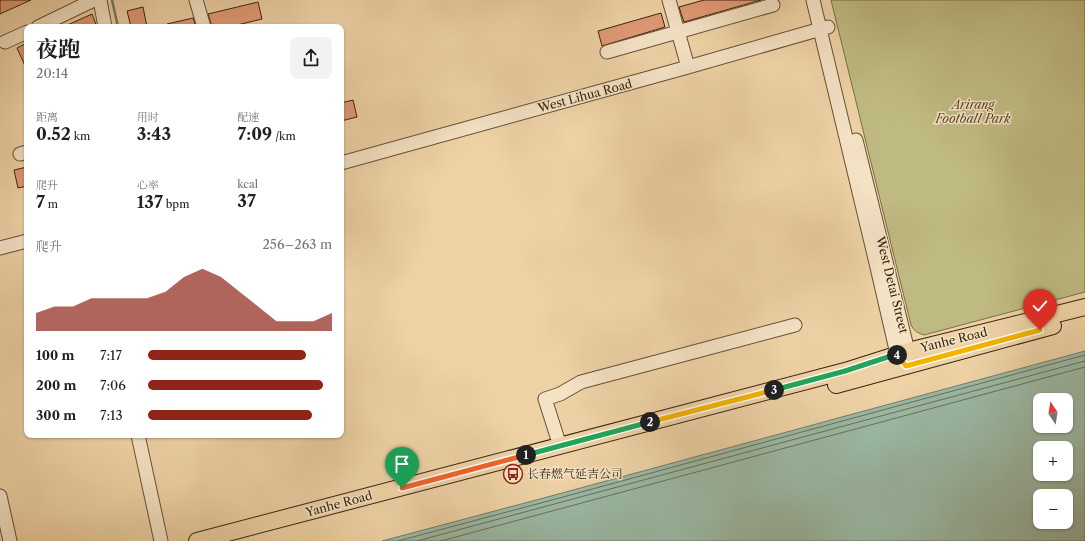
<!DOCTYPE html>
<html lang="zh">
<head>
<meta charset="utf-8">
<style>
  :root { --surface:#fff; --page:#f2f2f2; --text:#202124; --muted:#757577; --accent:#8f2418 }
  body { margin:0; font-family:"Libre Caslon Text","Noto Serif SC",serif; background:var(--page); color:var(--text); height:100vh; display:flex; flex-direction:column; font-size:15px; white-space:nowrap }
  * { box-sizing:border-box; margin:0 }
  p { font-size:13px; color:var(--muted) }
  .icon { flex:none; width:22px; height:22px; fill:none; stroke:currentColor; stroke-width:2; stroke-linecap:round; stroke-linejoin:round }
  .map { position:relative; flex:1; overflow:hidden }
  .details { position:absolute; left:24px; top:24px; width:320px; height:414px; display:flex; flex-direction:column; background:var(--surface); border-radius:8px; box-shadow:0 1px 3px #0004 }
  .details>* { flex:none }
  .needle { width:26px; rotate:347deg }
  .controls { position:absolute; left:1033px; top:393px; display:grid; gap:8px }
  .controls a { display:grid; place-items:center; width:40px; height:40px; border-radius:8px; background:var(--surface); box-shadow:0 1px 3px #0004; font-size:20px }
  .pin { position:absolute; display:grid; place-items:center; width:34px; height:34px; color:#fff; margin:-41px -17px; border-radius:50% 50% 50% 0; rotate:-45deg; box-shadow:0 0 4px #0007 }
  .pin .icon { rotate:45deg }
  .km { position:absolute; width:20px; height:20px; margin:-10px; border-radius:50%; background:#222; color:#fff; font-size:11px; line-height:20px; text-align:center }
  .round { display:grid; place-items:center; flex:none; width:42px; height:42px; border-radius:8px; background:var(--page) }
  .overview { display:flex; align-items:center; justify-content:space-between; height:68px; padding:0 12px }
  h1 { font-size:22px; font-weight:700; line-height:30px }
  .stats { display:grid; grid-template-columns:repeat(3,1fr); gap:6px; height:68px; padding:4px 12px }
  .stats div { display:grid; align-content:center }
  .stats b { font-size:17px; font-weight:700 }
  .stats small { font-size:11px; font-weight:400 }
  .stats p { font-size:11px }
  .chart { height:112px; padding:8px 12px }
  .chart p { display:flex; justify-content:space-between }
  .chart svg { width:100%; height:72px; margin-top:4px; fill:var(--accent); opacity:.7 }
  ul { padding:0 12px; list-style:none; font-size:13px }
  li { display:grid; grid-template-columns:64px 48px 1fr; align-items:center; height:30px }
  li i { height:10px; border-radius:5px; background:var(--accent) }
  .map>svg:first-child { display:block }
  .green { fill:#bfba82; stroke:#7c6e48 }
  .water { fill:#9ab8a4; stroke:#737c68; fill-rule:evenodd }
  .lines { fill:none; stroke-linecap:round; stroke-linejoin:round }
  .shore { stroke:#6a6e59; stroke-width:1 }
  .stream { stroke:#737c68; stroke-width:2.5 }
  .building { fill:#e19a76; stroke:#39230e }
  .minor-casing { stroke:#664f34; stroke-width:15 }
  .major-casing { stroke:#39230e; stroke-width:18 }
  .minor { stroke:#f4e2c5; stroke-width:13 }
  .major { stroke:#eed2a6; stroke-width:16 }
  .split-1-casing { stroke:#fff; stroke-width:8 }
  .split-2-casing { stroke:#fff; stroke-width:8 }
  .split-3-casing { stroke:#fff; stroke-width:8 }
  .split-4-casing { stroke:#fff; stroke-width:8 }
  .split-5-casing { stroke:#fff; stroke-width:8 }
  .split-1 { stroke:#f0652b; stroke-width:5 }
  .split-2 { stroke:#22a559; stroke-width:5 }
  .split-3 { stroke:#f5b400; stroke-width:5 }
  .split-4 { stroke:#22a559; stroke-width:5 }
  .split-5 { stroke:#f5b400; stroke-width:5 }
  .labels { text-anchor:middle; stroke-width:3; stroke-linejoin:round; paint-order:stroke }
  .street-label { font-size:12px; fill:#39230e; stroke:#f4e2c5 }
  .park-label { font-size:12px; font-style:italic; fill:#5a492b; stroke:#f4e2c5 }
  .poi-label { font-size:12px; fill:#39230e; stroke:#f4e2c5; text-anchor:start }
</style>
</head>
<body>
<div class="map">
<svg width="1085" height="541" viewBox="0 0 1085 541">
  <rect width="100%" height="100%" fill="#eed2a6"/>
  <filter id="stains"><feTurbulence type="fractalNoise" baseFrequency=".005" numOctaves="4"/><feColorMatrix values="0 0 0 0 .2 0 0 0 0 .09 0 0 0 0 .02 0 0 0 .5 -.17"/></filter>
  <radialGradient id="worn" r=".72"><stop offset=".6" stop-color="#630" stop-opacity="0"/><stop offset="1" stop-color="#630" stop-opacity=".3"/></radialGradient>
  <!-- green -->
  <path class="green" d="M831,0H1085V292L924,335C918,333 914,331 911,325Z"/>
  <!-- water -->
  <path class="water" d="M1085,351V541H382L551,496ZM1040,400H1066V426H1040ZM1040,448H1066V474H1040ZM1040,496H1066V522H1040Z"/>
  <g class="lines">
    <!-- shore -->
    <path class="shore" d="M398,541L552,500L1085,355
      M417,541L1085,361
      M441,541L1085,367"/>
    <!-- stream -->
    <path class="stream" d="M112,0L118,27"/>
  </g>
  <!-- building -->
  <path class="building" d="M0,0H31L0,14Z
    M704,0H761L684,22L679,7Z
    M258,2L262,19L229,27H212L208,14Z
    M143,7L147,27H131L127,11Z
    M661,13L665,27L602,46L598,31Z
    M92,14L97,27H63Z
    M193,18L196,27H167V24Z
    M27,43V70L17,48Z
    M353,100L357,117L341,121V103Z
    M27,167V186L18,188L14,170Z"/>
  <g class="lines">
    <!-- minor casing -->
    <g class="minor-casing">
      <path id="minor" d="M100,0L105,27
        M196,0L204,27
        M669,0L688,67
        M813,0L876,263L897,354L902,361
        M38,27L94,0
        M5,42L27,32
        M607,52L773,5
        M856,140L908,351L906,360
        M20,154L27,152
        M341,163L688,67L828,27
        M0,248L27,241
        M138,435L161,541
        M560,446L545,399L560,394L581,382L795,325
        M0,496L10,541"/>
    </g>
    <!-- major casing -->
    <g class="major-casing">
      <path id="major" d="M836,385L1053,326
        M197,541L845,371L908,351L1085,307"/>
    </g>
    <!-- minor -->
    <use href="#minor" class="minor"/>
    <!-- major -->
    <use href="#major" class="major"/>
  </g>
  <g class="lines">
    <!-- split-1 casing -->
    <g class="split-1-casing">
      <path id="split-1" d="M402,488L526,455"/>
    </g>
    <!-- split-2 casing -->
    <g class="split-2-casing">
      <path id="split-2" d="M526,455L650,422"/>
    </g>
    <!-- split-3 casing -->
    <g class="split-3-casing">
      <path id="split-3" d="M650,422L774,390"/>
    </g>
    <!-- split-4 casing -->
    <g class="split-4-casing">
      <path id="split-4" d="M774,390L845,371L897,354V355"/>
    </g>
    <!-- split-5 casing -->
    <g class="split-5-casing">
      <path id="split-5" d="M897,355L906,366L1040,330"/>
    </g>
    <!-- split-1 -->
    <use href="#split-1" class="split-1"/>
    <!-- split-2 -->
    <use href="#split-2" class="split-2"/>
    <!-- split-3 -->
    <use href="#split-3" class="split-3"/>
    <!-- split-4 -->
    <use href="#split-4" class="split-4"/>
    <!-- split-5 -->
    <use href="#split-5" class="split-5"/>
  </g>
  <!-- icons -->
  <defs>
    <g id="bus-ring" transform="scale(1)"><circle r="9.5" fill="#f4e2c5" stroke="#8f2418" stroke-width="1.5"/><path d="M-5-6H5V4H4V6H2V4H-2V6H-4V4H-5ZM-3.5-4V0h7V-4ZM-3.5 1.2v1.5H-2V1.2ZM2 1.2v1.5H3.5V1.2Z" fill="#8f2418"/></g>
  </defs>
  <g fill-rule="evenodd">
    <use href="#bus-ring" x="513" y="474"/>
  </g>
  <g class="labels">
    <!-- street labels -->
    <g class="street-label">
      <text transform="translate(585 96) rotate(-15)" y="4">West Lihua Road</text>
      <text transform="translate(892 285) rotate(76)" y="4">West Detai Street</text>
      <text transform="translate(954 340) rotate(-14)" y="4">Yanhe Road</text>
      <text transform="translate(339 504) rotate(-15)" y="4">Yanhe Road</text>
    </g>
    <!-- park labels -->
    <g class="park-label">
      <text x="973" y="109">Arirang<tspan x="973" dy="14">Football Park</tspan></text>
    </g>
    <!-- poi labels -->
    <g class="poi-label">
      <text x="527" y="478">长春燃气延吉公司</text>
    </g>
  </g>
  <rect width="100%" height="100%" filter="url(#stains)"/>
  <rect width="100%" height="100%" fill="url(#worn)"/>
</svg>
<div class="controls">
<a><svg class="needle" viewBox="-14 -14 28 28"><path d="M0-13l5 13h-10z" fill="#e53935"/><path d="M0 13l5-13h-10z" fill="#757577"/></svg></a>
<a>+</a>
<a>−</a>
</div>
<div class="pin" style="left:402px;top:488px;background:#1e9e55"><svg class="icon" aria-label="arrive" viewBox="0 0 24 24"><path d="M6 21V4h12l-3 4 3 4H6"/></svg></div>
<div class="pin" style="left:1040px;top:330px;background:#d93025"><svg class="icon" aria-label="check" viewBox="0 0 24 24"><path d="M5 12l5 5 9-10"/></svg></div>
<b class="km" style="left:526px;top:455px">1</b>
<b class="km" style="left:650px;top:422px">2</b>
<b class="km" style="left:774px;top:390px">3</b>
<b class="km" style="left:897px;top:355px">4</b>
<section class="details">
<div class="overview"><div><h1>夜跑</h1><p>20:14</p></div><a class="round"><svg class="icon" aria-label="share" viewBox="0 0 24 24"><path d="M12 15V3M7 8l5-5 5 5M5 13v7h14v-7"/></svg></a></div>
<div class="stats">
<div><p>距离</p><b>0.52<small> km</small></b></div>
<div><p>用时</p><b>3:43</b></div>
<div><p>配速</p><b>7:09<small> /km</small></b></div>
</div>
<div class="stats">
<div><p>爬升</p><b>7<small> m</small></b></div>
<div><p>心率</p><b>137<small> bpm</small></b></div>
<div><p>kcal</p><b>37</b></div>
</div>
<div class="chart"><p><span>爬升</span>256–263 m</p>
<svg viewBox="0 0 160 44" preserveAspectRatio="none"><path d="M0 44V33L10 29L20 29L30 24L40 24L50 24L60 24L70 20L80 11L90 6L100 11L110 20L120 29L130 38L140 38L150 38L160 33V44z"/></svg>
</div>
<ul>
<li><b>100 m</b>7:17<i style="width:86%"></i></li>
<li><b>200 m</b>7:06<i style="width:95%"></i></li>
<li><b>300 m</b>7:13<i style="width:89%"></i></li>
</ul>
</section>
</div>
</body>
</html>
